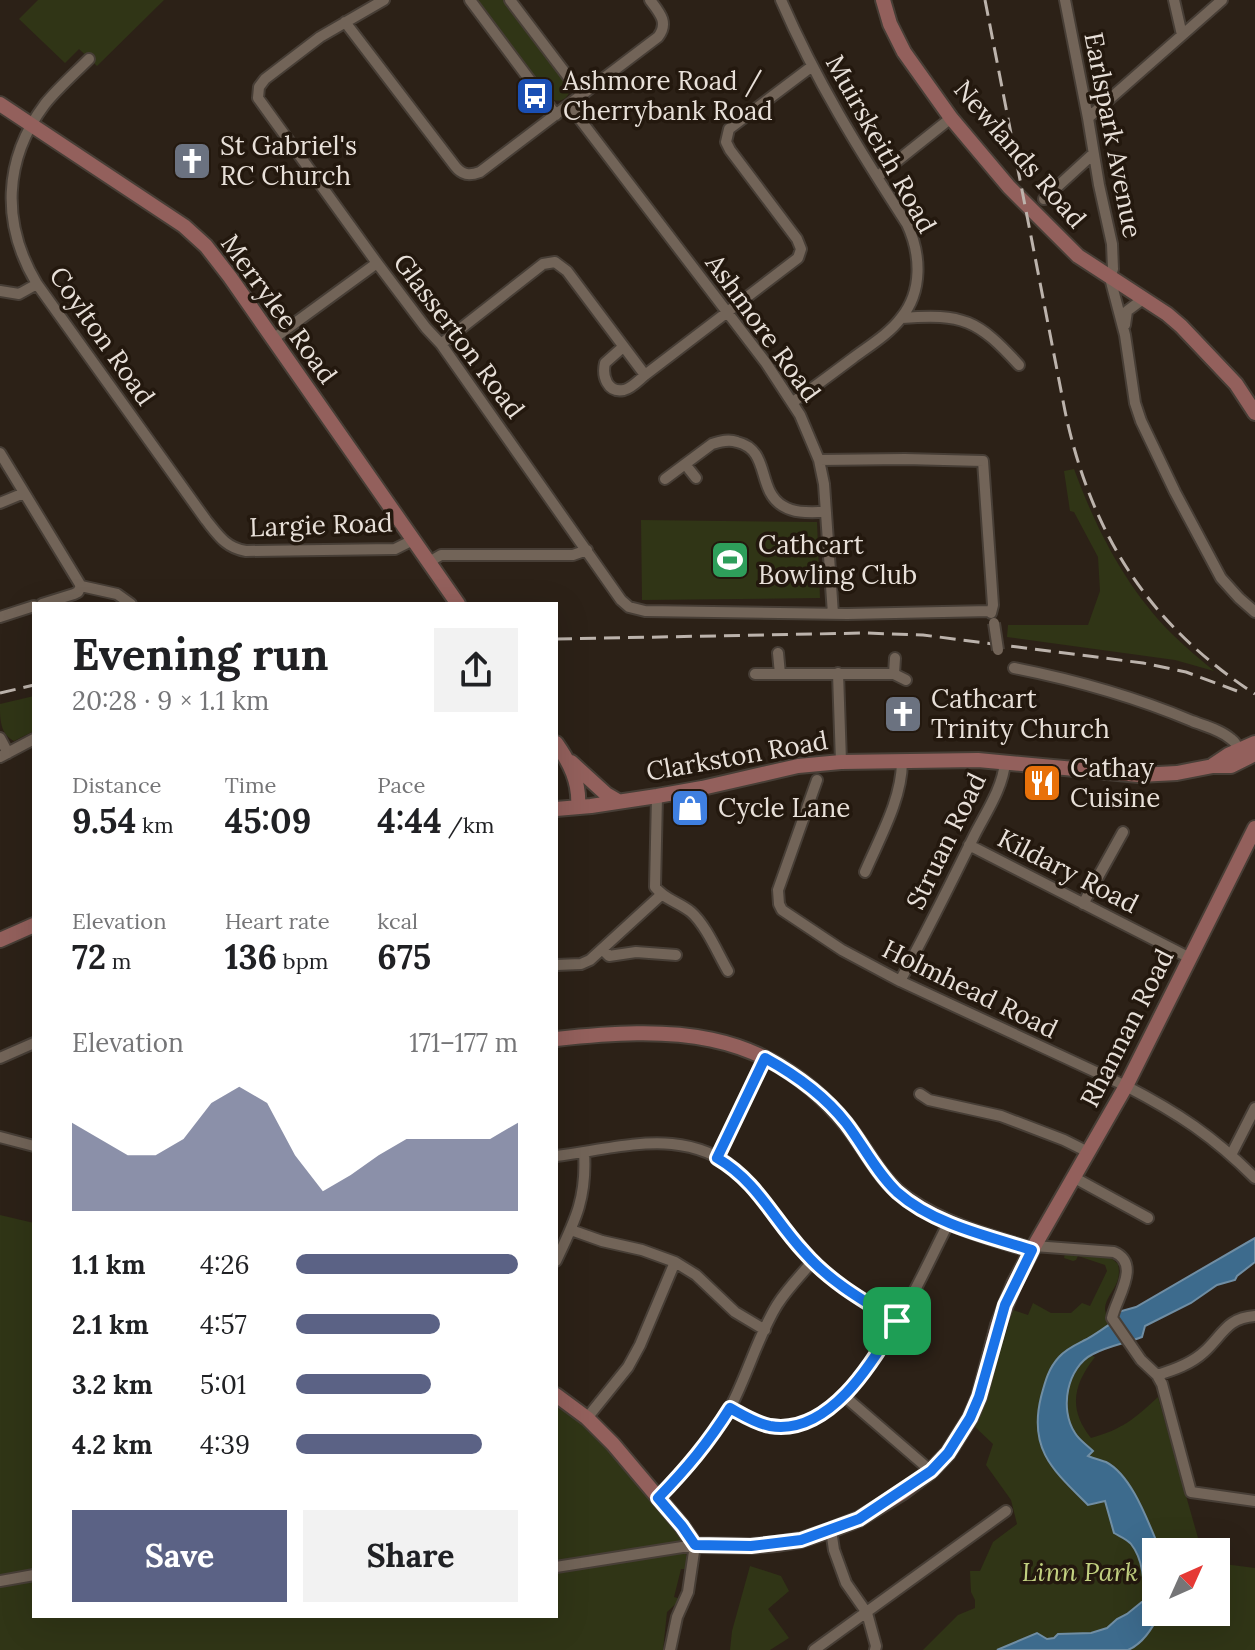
<!DOCTYPE html>
<html lang="en">
<head>
<meta charset="utf-8">
<style>
  :root { --surface:#fff; --page:#f2f2f2; --text:#202124; --muted:#757577; --accent:#5b6285 }
  body { margin:0; font-family:Lora,serif; background:var(--page); color:var(--text); height:100vh; display:flex; flex-direction:column; font-size:30px; white-space:nowrap }
  * { box-sizing:border-box; margin:0 }
  p { font-size:26px; color:var(--muted) }
  .icon { flex:none; width:44px; height:44px; fill:none; stroke:currentColor; stroke-width:2; stroke-linecap:round; stroke-linejoin:round }
  .map { position:relative; flex:1; overflow:hidden }
  .drawer { position:absolute; left:32px; top:602px; width:526px; height:1016px; display:flex; flex-direction:column; background:var(--surface); border-radius:0px; box-shadow:0 8px 32px #0002 }
  .drawer>* { flex:none }
  .needle { width:52px; rotate:45deg }
  .buttons { position:absolute; left:1142px; top:1538px; display:grid; gap:16px }
  .buttons a { display:grid; place-items:center; width:88px; height:88px; border-radius:0px; background:var(--surface); box-shadow:0 8px 32px #0002; font-size:40px }
  .pin { position:absolute; display:grid; place-items:center; width:68px; height:68px; color:#fff; margin:-34px; border-radius:16px; box-shadow:0 4px 12px #0006 }
  .round { display:grid; place-items:center; flex:none; width:84px; height:84px; border-radius:0px; background:var(--page) }
  .summary { display:flex; align-items:center; justify-content:space-between; height:136px; padding:0 40px }
  h1 { font-size:44px; font-weight:800; line-height:60px }
  .stats { display:grid; grid-template-columns:repeat(3,1fr); gap:12px; height:136px; padding:8px 40px }
  .stats div { display:grid; align-content:center }
  .stats b { font-size:34px; font-weight:800 }
  .stats small { font-size:22px; font-weight:400 }
  .stats p { font-size:22px }
  .chart { height:224px; padding:16px 40px }
  .chart p { display:flex; justify-content:space-between }
  .chart svg { width:100%; height:144px; margin-top:8px; fill:var(--accent); opacity:.7 }
  .primary-button { display:flex; gap:16px; margin-top:auto; padding:16px 40px }
  .primary-button a { flex:1; height:92px; border-radius:0px; background:var(--accent); color:#fff; font-size:32px; font-weight:800; line-height:92px; text-align:center }
  .primary-button a+a { background:var(--page); color:var(--text) }
  ul { padding:0 40px; list-style:none; font-size:26px }
  li { display:grid; grid-template-columns:128px 96px 1fr; align-items:center; height:60px }
  li i { height:20px; border-radius:10px; background:var(--accent) }
  .map>svg:first-child { display:block }
  .green { fill:#303516 }
  .water { fill:#3d6b8d; stroke:#708ea4; stroke-width:2 }
  .lines { fill:none; stroke-linecap:round; stroke-linejoin:round }
  .street-casing { stroke:#473e36; stroke-width:14 }
  .secondary-casing { stroke:#473e36; stroke-width:18 }
  .street { stroke:#726458; stroke-width:10 }
  .secondary { stroke:#93605c; stroke-width:14 }
  .rail { stroke:#bcb3ac; stroke-width:3; stroke-dasharray:16 8; stroke-linecap:butt }
  .street-bridge-casing { stroke:#473e36; stroke-width:14; stroke-linecap:butt }
  .street-bridge { stroke:#726458; stroke-width:10 }
  .route-casing { stroke:#fff; stroke-width:16 }
  .route { stroke:#1a73e8; stroke-width:10 }
  .labels { text-anchor:middle; stroke-width:7; stroke-linejoin:round; paint-order:stroke }
  .poi-label { font-size:26px; fill:#e8e0d9; stroke:#23180e; text-anchor:start }
  .street-label { font-size:26px; fill:#e8e0d9; stroke:#23180e }
  .park-label { font-size:26px; font-style:italic; fill:#c2d080; stroke:#23180e }
</style>
</head>
<body>
<div class="map">
<svg width="1255" height="1650" viewBox="0 0 1255 1650">
  <rect width="100%" height="100%" fill="#2c2117"/>
  <!-- green -->
  <path class="green" d="M38,0H164L97,66L79,49L65,63L19,19Z
    M475,0H504L568,84L569,93C565,101 558,103 550,98Z
    M1074,469C1096,529 1126,588 1172,634C1185,647 1200,659 1214,671L1175,660L1007,637L1008,625H1088L1100,591L1098,557L1074,512L1070,511L1064,471Z
    M641,520L817,522L820,598L642,600Z
    M34,696V731L14,741C0,734 0,719 0,704Z
    M0,1215L34,1223V1616H556V1402L593,1432L681,1536L687,1558V1569H681L674,1597L681,1599L667,1612L663,1650H0Z
    M1065,1253L1110,1257L1118,1264C1123,1286 1106,1293 1105,1309C1105,1316 1114,1326 1118,1333L1076,1351L1054,1458L1107,1463L1087,1456L1093,1450L1075,1434L1068,1419L1067,1396L1072,1375L1090,1355L1095,1357C1073,1385 1068,1409 1091,1438C1123,1429 1134,1419 1158,1397L1202,1552H1156V1612H1216V1563L1255,1568V1650H923L958,1615L975,1608V1600L971,1592L970,1571H980L993,1542L1017,1524L1011,1500L986,1465L993,1444L974,1426L986,1397L1013,1310L1028,1315L1033,1303L1051,1313H1071L1082,1303L1090,1306L1107,1271L1105,1265L1078,1256L1076,1260L1073,1261L1064,1258Z
    M750,1566L781,1576L789,1591L768,1609L789,1638L770,1650H730L732,1631Z"/>
  <!-- water -->
  <path class="water" d="M1255,1238V1262L1237,1276L1235,1280L1217,1285L1191,1303L1145,1326L1142,1337C1126,1343 1108,1346 1093,1354C1067,1367 1059,1409 1075,1433C1079,1440 1087,1445 1093,1451L1088,1456C1093,1458 1100,1460 1106,1462C1133,1476 1149,1525 1161,1552H1156V1612H1160C1153,1628 1144,1643 1128,1650H997L1037,1633L1047,1639L1054,1638L1058,1634L1091,1633L1107,1628L1117,1619L1127,1614L1143,1601C1145,1583 1143,1559 1131,1544C1127,1539 1119,1536 1114,1533L1105,1501L1088,1505C1054,1471 1028,1450 1041,1397C1045,1382 1048,1369 1059,1357C1066,1349 1075,1345 1085,1340C1095,1335 1106,1326 1117,1320L1118,1312L1136,1307Z"/>
  <g class="lines">
    <!-- street casing -->
    <g class="street-casing">
      <path id="street" d="M384,0L320,37L265,79L259,87L258,98L377,263L426,328L441,344L621,600L629,607L645,611L847,614L991,611
        M470,0L556,115
        M510,0L582,95
        M781,0C816,81 859,150 907,224C921,254 923,291 901,318C889,334 869,346 853,358C833,373 813,388 793,402
        M1065,0L1088,118L1099,185L1112,244L1113,269L1110,278L1125,335L1135,403L1141,421L1175,492L1221,578L1239,598L1255,612
        M1174,0L1182,35
        M345,22L455,166C462,175 469,176 480,172L658,37C669,23 660,13 650,0
        M89,59C74,74 58,88 45,104C3,160 1,224 37,284L206,520C218,535 226,548 246,551L395,549L413,540
        M569,105L766,363L800,415L819,460L824,484L833,614
        M1088,118L1222,0
        M877,177L951,118
        M1044,199L1093,154
        M0,291L19,294L37,284
        M902,318C963,313 978,320 1019,365
        M1125,325L1127,311L1143,299
        M273,339L377,263
        M441,344L543,264L555,262L567,271L645,375L798,258L801,249L797,239L730,150L726,142L729,129L811,67
        M623,347L605,363C602,376 607,393 624,390C632,388 639,380 645,375
        M0,453L81,586
        M819,460L905,459L983,461L993,605L991,613
        M685,464L696,478
        M665,479L712,444C721,441 729,439 737,442C771,450 756,490 783,506C796,514 811,512 826,512
        M0,503L24,493
        M429,562L441,555H573L587,550
        M81,586L117,594L131,604
        M42,604L74,594L78,592L81,586
        M0,617L34,606
        M778,653L780,674
        M1014,668C1075,680 1135,697 1192,721C1205,726 1221,730 1231,739C1236,743 1236,744 1238,750
        M838,673L841,762
        M755,674H894L906,680
        M894,674L895,658
        M0,738L8,753
        M0,757L34,739
        M817,780L778,890L779,904L782,910L842,950L900,981L1126,1086C1178,1113 1213,1136 1255,1178
        M657,796L655,887C665,900 679,902 691,912C706,925 718,954 728,971
        M969,845L1190,958
        M865,872C880,837 902,799 902,761
        M1083,904L1123,832
        M603,950L609,956L636,952L676,955
        M556,965L581,964L590,960L661,895
        M900,981C926,933 950,885 974,836C985,814 1003,788 1005,762
        M0,1058L34,1043
        M920,1094L929,1100L1001,1116L1064,1140L1088,1152
        M0,1137L34,1146
        M1231,1155L1255,1108
        M556,1156C591,1152 638,1140 672,1144C752,1152 764,1214 812,1262C837,1286 868,1303 897,1321
        M717,1158L765,1058
        M1073,1177L1148,1218
        M571,1230L602,1241L642,1250L675,1262L696,1275L735,1312L765,1330
        M1034,1246L1114,1252C1142,1264 1116,1298 1112,1318L1141,1360L1157,1375L1162,1384L1191,1492L1255,1501
        M556,1261C575,1221 587,1198 584,1152
        M1157,1375C1174,1370 1191,1364 1204,1352C1223,1335 1226,1318 1255,1316
        M843,1395L931,1471
        M730,1408C746,1417 762,1427 781,1427C859,1425 918,1282 949,1222
        M587,1418L628,1367L640,1345L675,1262
        M658,1498C686,1470 713,1441 731,1406C748,1373 758,1336 777,1305C787,1289 800,1276 812,1262
        M831,1530L834,1550L846,1583L867,1613L876,1646L875,1650
        M556,1567L695,1545L688,1592L677,1617L670,1650
        M0,1581L34,1575
        M814,1650L1006,1511"/>
    </g>
    <!-- secondary casing -->
    <g class="secondary-casing">
      <path id="secondary" d="M883,0L890,24L904,52L951,118L1009,187L1078,256L1167,314L1181,326L1236,384L1255,413
        M0,104L184,226L206,246L230,277L458,604
        M556,743C570,763 580,782 578,807
        M571,762L606,794L618,801
        M1213,765L1228,755L1255,743
        M556,809L591,806L657,796L702,788L798,766L841,762L978,760L1139,775L1177,773L1213,766H1231L1255,754
        M0,940L34,925
        M556,1039C669,1027 762,1026 842,1119C865,1145 878,1179 907,1199C944,1225 989,1237 1032,1250
        M556,1395L587,1418L613,1444L682,1526L695,1545L751,1546L776,1544L801,1540L831,1530L859,1519L903,1492L931,1471L948,1453L970,1418L979,1397L998,1325L1014,1284L1032,1250L1126,1086L1255,828"/>
    </g>
    <!-- street -->
    <use href="#street" class="street"/>
    <!-- secondary -->
    <use href="#secondary" class="secondary"/>
    <!-- rail -->
    <path class="rail" d="M985,0L1065,411C1091,534 1149,625 1255,694
      M556,639L865,633L923,635L1143,663L1186,672L1237,691
      M0,693L34,685"/>
    <!-- street-bridge casing -->
    <g class="street-bridge-casing">
      <path id="street-bridge" d="M994,623L998,650"/>
    </g>
    <!-- street-bridge -->
    <use href="#street-bridge" class="street-bridge"/>
  </g>
  <g class="lines">
    <!-- route casing -->
    <g class="route-casing">
      <path id="route" d="M765,1058C796,1075 824,1095 846,1123C863,1145 876,1172 897,1192C933,1224 987,1236 1032,1250L1005,1305L979,1397L970,1418L948,1453L931,1471L859,1519L801,1540L751,1546L695,1545L682,1526L658,1498C687,1468 708,1443 730,1408C743,1415 755,1423 770,1426C828,1436 872,1364 897,1321C864,1301 830,1282 804,1252C773,1219 758,1182 717,1158Z"/>
    </g>
    <!-- route -->
    <use href="#route" class="route"/>
  </g>
  <!-- icons -->
  <defs>
    <g id="bus-square" transform="scale(2)"><rect x="-9" y="-9" width="18" height="18" rx="4" fill="#1a4fb4" stroke="#23180e"/><path d="M-5-6H5V4H4V6H2V4H-2V6H-4V4H-5ZM-3.5-4V0h7V-4ZM-3.5 1.2v1.5H-2V1.2ZM2 1.2v1.5H3.5V1.2Z" fill="#fff"/></g>
    <g id="church-square" transform="scale(2)"><rect x="-9" y="-9" width="18" height="18" rx="4" fill="#6b7280" stroke="#23180e"/><path d="M-1.2-6h2.4v3.5h3.3v2.4h-3.3V6h-2.4V-.1h-3.3v-2.4h3.3Z" fill="#fff"/></g>
    <g id="stadium-square" transform="scale(2)"><rect x="-9" y="-9" width="18" height="18" rx="4" fill="#2e9e5b" stroke="#23180e"/><path d="M0-5a6.5 5 0 1 0 0 10a6.5 5 0 1 0 0-10ZM-3.5-1.8h7v3.6h-7Z" fill="#fff"/></g>
    <g id="restaurant-square" transform="scale(2)"><rect x="-9" y="-9" width="18" height="18" rx="4" fill="#e8710a" stroke="#23180e"/><path d="M-5-6h1v4h1v-4h1v4h1v-4h1v5L-1.5 .5V6h-2V.5L-5-1ZM5-6V6H3V1.5H1.5Q1.5-4 5-6Z" fill="#fff"/></g>
    <g id="shop-square" transform="scale(2)"><rect x="-9" y="-9" width="18" height="18" rx="4" fill="#3f7fe0" stroke="#23180e"/><path d="M-5-2.5h2.3a2.7 3.5 0 0 1 5.4 0H5L5.5 6h-11ZM-1.5-2.5h3a1.5 2.3 0 0 0-3 0Z" fill="#fff"/></g>
  </defs>
  <g fill-rule="evenodd">
    <use href="#bus-square" x="535" y="96"/>
    <use href="#church-square" x="192" y="161"/>
    <use href="#stadium-square" x="730" y="560"/>
    <use href="#church-square" x="903" y="714"/>
    <use href="#restaurant-square" x="1042" y="783"/>
    <use href="#shop-square" x="690" y="808"/>
  </g>
  <g class="labels">
    <!-- poi labels -->
    <g class="poi-label">
      <text x="563" y="90">Ashmore Road /<tspan x="563" dy="30">Cherrybank Road</tspan></text>
      <text x="220" y="155">St Gabriel's<tspan x="220" dy="30">RC Church</tspan></text>
      <text x="758" y="554">Cathcart<tspan x="758" dy="30">Bowling Club</tspan></text>
      <text x="931" y="708">Cathcart<tspan x="931" dy="30">Trinity Church</tspan></text>
      <text x="1070" y="777">Cathay<tspan x="1070" dy="30">Cuisine</tspan></text>
      <text x="718" y="817">Cycle Lane</text>
    </g>
    <!-- street labels -->
    <g class="street-label">
      <text transform="translate(1113 135) rotate(79)" y="9">Earlspark Avenue</text>
      <text transform="translate(881 144) rotate(61)" y="9">Muirskeith Road</text>
      <text transform="translate(1020 154) rotate(49)" y="9">Newlands Road</text>
      <text transform="translate(279 309) rotate(54)" y="9">Merrylee Road</text>
      <text transform="translate(763 328) rotate(54)" y="9">Ashmore Road</text>
      <text transform="translate(102 336) rotate(55)" y="9">Coylton Road</text>
      <text transform="translate(459 336) rotate(53)" y="9">Glasserton Road</text>
      <text transform="translate(321 525) rotate(-2)" y="9">Largie Road</text>
      <text transform="translate(737 756) rotate(-10)" y="9">Clarkston Road</text>
      <text transform="translate(946 841) rotate(-64)" y="9">Struan Road</text>
      <text transform="translate(1068 871) rotate(27)" y="9">Kildary Road</text>
      <text transform="translate(970 989) rotate(26)" y="9">Holmhead Road</text>
      <text transform="translate(1127 1028) rotate(-63)" y="9">Rhannan Road</text>
    </g>
    <!-- park labels -->
    <g class="park-label">
      <text x="1080" y="1581">Linn Park</text>
    </g>
  </g>
</svg>
<div class="buttons">
<a><svg class="needle" viewBox="-14 -14 28 28"><path d="M0-13l5 13h-10z" fill="#e53935"/><path d="M0 13l5-13h-10z" fill="#757577"/></svg></a>
</div>
<div class="pin" style="left:897px;top:1321px;background:#1e9e55"><svg class="icon" aria-label="arrive" viewBox="0 0 24 24"><path d="M6 21V4h12l-3 4 3 4H6"/></svg></div>
<section class="drawer">
<div class="summary"><div><h1>Evening run</h1><p>20:28 · 9 × 1.1 km</p></div><a class="round"><svg class="icon" aria-label="share" viewBox="0 0 24 24"><path d="M12 15V3M7 8l5-5 5 5M5 13v7h14v-7"/></svg></a></div>
<div class="stats">
<div><p>Distance</p><b>9.54<small> km</small></b></div>
<div><p>Time</p><b>45:09</b></div>
<div><p>Pace</p><b>4:44<small> /km</small></b></div>
</div>
<div class="stats">
<div><p>Elevation</p><b>72<small> m</small></b></div>
<div><p>Heart rate</p><b>136<small> bpm</small></b></div>
<div><p>kcal</p><b>675</b></div>
</div>
<div class="chart"><p><span>Elevation</span>171–177 m</p>
<svg viewBox="0 0 160 44" preserveAspectRatio="none"><path d="M0 44V17L10 22L20 27L30 27L40 22L50 11L60 6L70 11L80 27L90 38L100 33L110 27L120 22L130 22L140 22L150 22L160 17V44z"/></svg>
</div>
<ul>
<li><b>1.1 km</b>4:26<i style="width:100%"></i></li>
<li><b>2.1 km</b>4:57<i style="width:65%"></i></li>
<li><b>3.2 km</b>5:01<i style="width:61%"></i></li>
<li><b>4.2 km</b>4:39<i style="width:84%"></i></li>
</ul>
<div class="primary-button"><a>Save</a><a>Share</a></div>
</section>
</div>
</body>
</html>
